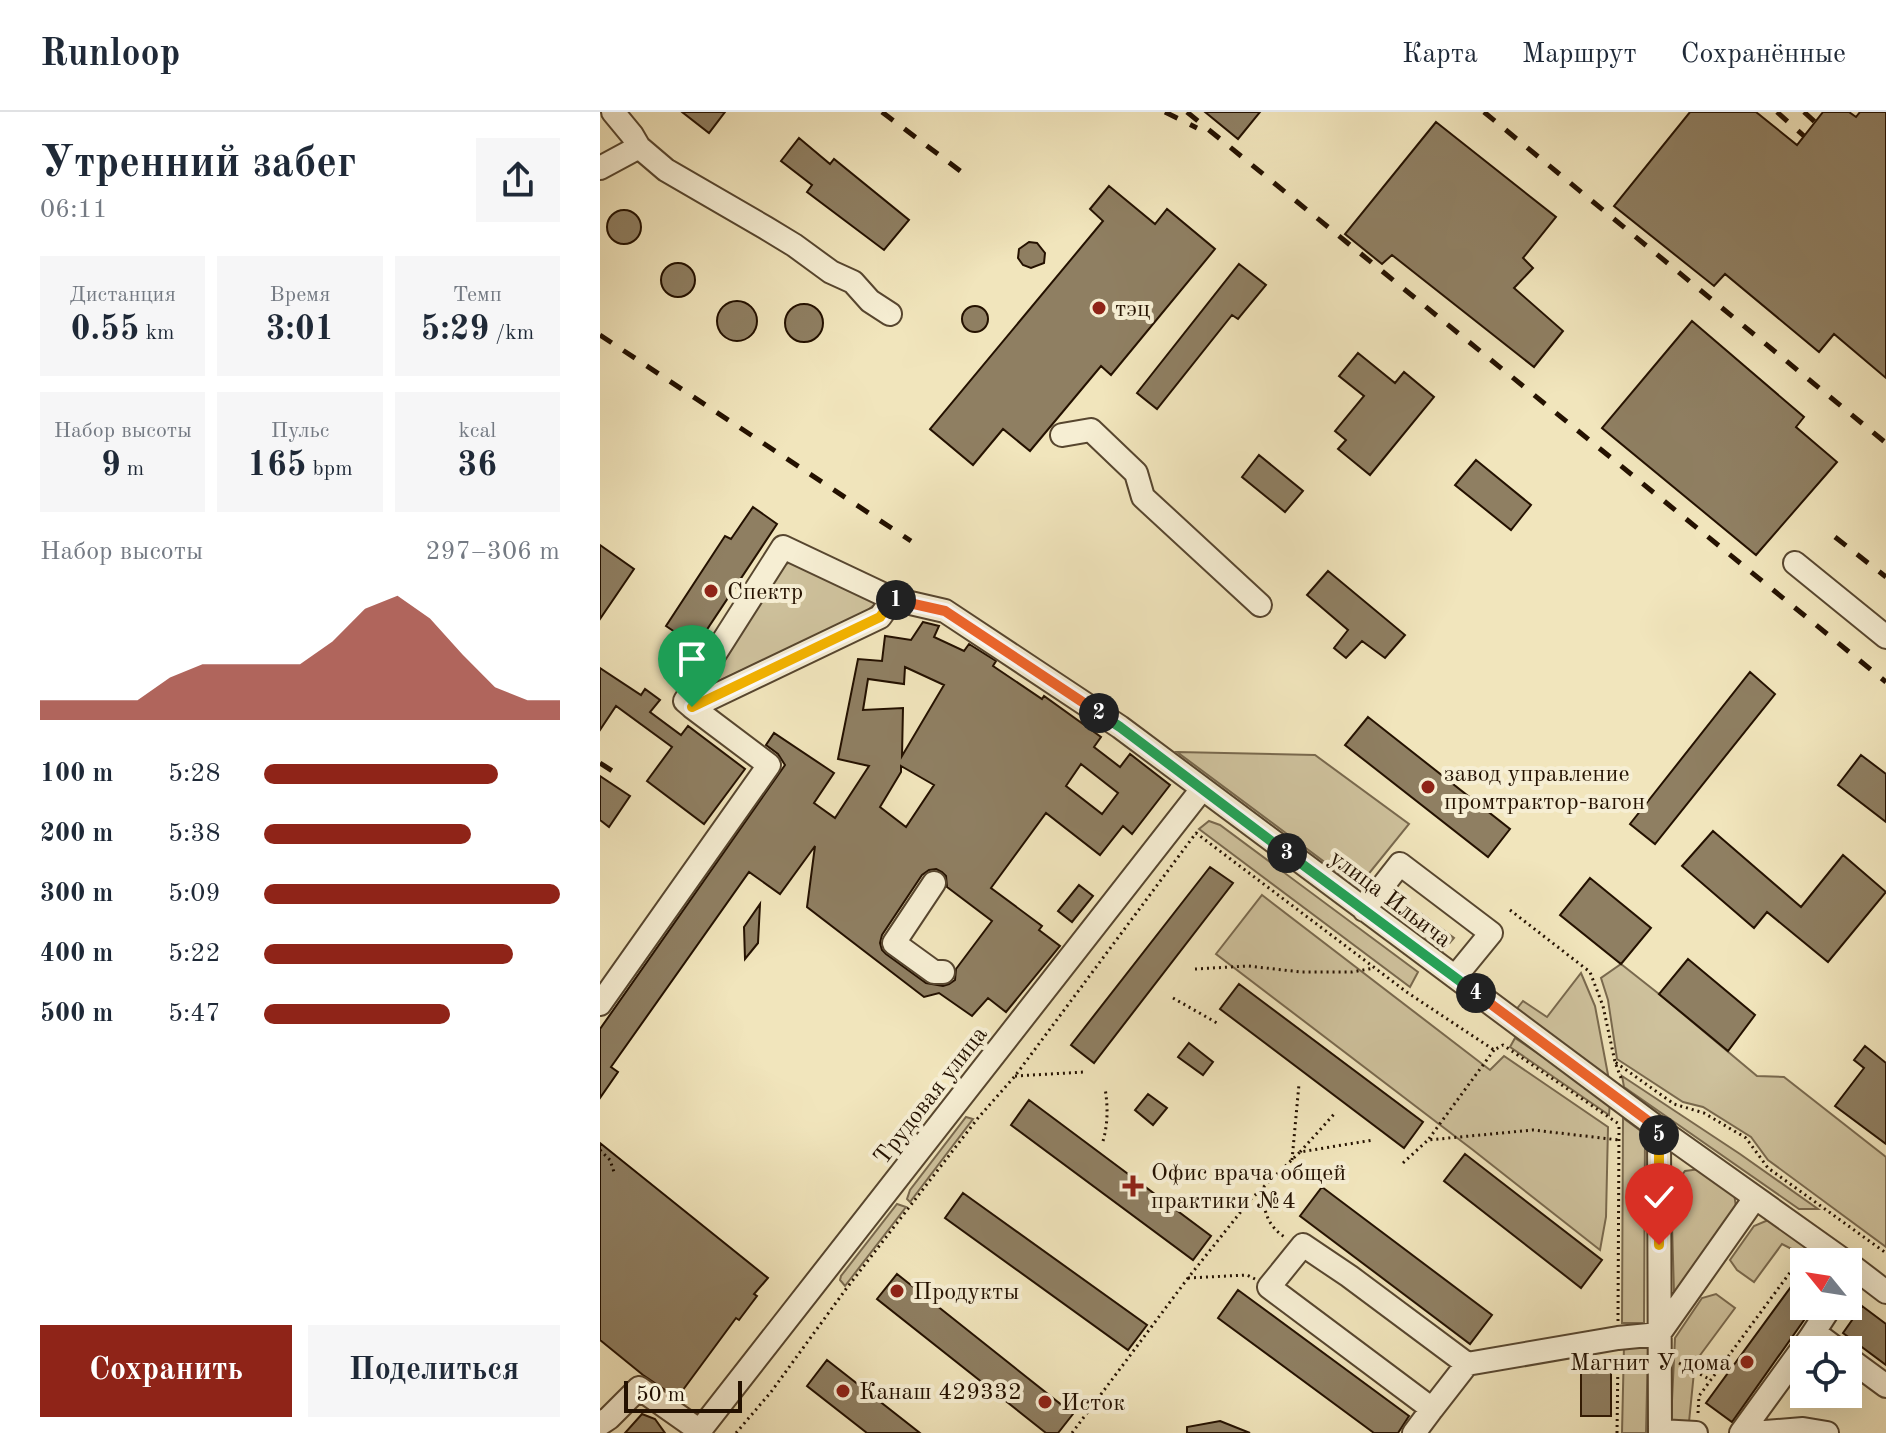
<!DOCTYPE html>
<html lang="ru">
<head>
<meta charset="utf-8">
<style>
  :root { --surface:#fff; --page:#f6f6f7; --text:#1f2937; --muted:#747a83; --line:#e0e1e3; --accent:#8f2418 }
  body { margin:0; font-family:"Old Standard TT",serif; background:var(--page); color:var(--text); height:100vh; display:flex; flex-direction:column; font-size:30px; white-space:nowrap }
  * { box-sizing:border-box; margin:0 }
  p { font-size:26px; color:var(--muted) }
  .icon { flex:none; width:44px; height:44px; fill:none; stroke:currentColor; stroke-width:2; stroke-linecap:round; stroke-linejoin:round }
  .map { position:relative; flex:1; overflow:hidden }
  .details { display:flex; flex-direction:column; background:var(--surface); width:600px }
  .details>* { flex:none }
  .needle { width:52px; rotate:300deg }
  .tools { position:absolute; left:1190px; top:1136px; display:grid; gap:16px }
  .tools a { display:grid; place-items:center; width:72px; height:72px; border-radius:0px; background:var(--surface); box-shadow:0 8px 32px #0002; font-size:40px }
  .scale { position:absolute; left:24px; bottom:20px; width:118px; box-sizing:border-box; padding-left:8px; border:4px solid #241100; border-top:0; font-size:22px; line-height:28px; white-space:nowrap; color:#241100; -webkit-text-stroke:6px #f6eed3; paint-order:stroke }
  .pin { position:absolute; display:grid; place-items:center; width:68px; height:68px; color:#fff; margin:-82px -34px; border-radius:50% 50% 50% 0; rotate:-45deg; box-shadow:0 0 8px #0007 }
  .pin .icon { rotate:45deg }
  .km { position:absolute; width:40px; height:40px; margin:-20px; border-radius:50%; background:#222; color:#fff; font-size:22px; line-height:40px; text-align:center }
  .round { display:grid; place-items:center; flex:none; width:84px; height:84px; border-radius:0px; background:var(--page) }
  .overview { display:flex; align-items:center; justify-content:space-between; height:136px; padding:0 40px }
  h1 { font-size:44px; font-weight:700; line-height:60px }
  .figures { display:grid; grid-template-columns:repeat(3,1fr); gap:12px; height:136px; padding:8px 40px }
  .figures div { display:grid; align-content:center; border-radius:0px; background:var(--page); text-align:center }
  .figures b { font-size:34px; font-weight:700 }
  .figures small { font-size:22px; font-weight:400 }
  .figures p { font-size:22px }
  .chart { height:224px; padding:16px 40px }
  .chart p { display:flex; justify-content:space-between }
  .chart svg { width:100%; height:144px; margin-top:8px; fill:var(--accent); opacity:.7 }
  .cta { display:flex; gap:16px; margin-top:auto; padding:16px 40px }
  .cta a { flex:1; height:92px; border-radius:0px; background:var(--accent); color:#fff; font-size:32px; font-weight:700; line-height:92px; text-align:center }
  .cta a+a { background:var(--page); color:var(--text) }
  ul { padding:0 40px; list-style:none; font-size:26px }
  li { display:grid; grid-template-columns:128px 96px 1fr; align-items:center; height:60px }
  li i { height:20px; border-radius:10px; background:var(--accent) }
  header { display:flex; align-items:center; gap:48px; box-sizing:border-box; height:112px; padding:0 40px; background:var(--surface); border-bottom:2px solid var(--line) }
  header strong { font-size:38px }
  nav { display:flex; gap:44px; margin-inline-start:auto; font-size:28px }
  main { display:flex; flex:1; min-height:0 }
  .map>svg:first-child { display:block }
  .green { fill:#cec19c; stroke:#79694e; stroke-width:2 }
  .building { fill:#8f7f62; stroke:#241100; stroke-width:2; fill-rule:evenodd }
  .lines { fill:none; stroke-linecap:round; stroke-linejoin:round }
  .minor-casing { stroke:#57462f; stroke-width:26 }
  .path { stroke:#241100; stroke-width:3; stroke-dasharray:2 4; stroke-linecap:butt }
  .minor { stroke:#f6eed3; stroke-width:22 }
  .rail { stroke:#241100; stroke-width:5; stroke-dasharray:14 14; stroke-linecap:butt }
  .split-1-casing { stroke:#fff; stroke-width:16 }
  .split-2-casing { stroke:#fff; stroke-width:16 }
  .split-3-casing { stroke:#fff; stroke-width:16 }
  .split-4-casing { stroke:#fff; stroke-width:16 }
  .split-5-casing { stroke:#fff; stroke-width:16 }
  .split-6-casing { stroke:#fff; stroke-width:16 }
  .split-1 { stroke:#f5b400; stroke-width:10 }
  .split-2 { stroke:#f0652b; stroke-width:10 }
  .split-3 { stroke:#22a559; stroke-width:10 }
  .split-4 { stroke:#22a559; stroke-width:10 }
  .split-5 { stroke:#f0652b; stroke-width:10 }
  .split-6 { stroke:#f5b400; stroke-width:10 }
  .poi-dot { fill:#8f2418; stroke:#f6eed3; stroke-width:3 }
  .labels { text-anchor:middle; stroke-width:8; stroke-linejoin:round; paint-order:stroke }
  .poi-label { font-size:24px; fill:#241100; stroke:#f6eed3; text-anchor:start }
  .street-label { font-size:24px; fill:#241100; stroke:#f6eed3 }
</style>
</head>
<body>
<header>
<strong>Runloop</strong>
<nav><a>Карта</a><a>Маршрут</a><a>Сохранённые</a></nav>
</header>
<main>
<section class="details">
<div class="overview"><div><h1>Утренний забег</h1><p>06:11</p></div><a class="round"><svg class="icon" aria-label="share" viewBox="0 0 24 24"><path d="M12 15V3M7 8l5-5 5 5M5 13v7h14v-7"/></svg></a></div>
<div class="figures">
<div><p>Дистанция</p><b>0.55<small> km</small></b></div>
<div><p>Время</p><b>3:01</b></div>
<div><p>Темп</p><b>5:29<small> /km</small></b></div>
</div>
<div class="figures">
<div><p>Набор высоты</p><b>9<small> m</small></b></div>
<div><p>Пульс</p><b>165<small> bpm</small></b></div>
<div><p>kcal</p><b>36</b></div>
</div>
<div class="chart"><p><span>Набор высоты</span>297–306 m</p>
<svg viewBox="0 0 160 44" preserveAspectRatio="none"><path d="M0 44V38L10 38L20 38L30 38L40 31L50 27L60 27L70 27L80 27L90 20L100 10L110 6L120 13L130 24L140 34L150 38L160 38V44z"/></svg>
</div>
<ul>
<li><b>100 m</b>5:28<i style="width:79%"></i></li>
<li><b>200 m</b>5:38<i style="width:70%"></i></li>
<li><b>300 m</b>5:09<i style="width:100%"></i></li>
<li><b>400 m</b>5:22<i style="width:84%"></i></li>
<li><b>500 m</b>5:47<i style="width:63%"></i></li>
</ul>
<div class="cta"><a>Сохранить</a><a>Поделиться</a></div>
</section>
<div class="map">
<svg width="1286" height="1321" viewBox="0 0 1286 1321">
  <rect width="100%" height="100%" fill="#f1e5bc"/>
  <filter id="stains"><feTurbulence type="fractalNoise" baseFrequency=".0025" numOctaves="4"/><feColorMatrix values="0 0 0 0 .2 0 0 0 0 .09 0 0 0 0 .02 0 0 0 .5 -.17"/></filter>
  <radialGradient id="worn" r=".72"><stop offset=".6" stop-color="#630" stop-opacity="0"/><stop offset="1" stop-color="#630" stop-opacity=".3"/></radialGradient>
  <!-- green -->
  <path class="green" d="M192,449L276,491L266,500L117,570L111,569L110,562L180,455Z
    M577,640L715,643L809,712L758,775Z
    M609,709L620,713L818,860L810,875L599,717Z
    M789,778L854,826L841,841L777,792Z
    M662,783L890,958L904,944L1008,1015L1006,1105L1000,1138L873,1038L616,842Z
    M1021,852L1059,882L1157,964L1184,965L1286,1045V1135L1168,1048L1151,1025L1103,995L1083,990L1017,947L1008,888L1001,866Z
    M981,861L995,894L1009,968L915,899L923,889L947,905Z
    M915,926L1010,990L1009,1003L910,935Z
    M1022,964L1140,1042L1218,1097H1199L1024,975Z
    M366,1005L373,1007L310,1090L307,1087L310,1078Z
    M1023,1006L1045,1022L1044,1211H1022Z
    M1100,1057L1134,1081L1136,1095L1080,1177L1074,1181L1071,1078L1085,1059Z
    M297,1092L306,1095L245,1174L240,1168L241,1164Z
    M1173,1106L1232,1150H1217L1182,1132L1154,1170L1137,1158L1130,1148L1154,1114Z
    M1116,1182L1135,1196L1095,1250L1089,1310L1071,1309L1075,1226L1102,1186Z
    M1042,1232L1048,1235L1046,1321H1022L1024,1233Z"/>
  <!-- building -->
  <path class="building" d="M82,0H125L109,21Z
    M605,0H660L638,27Z
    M1090,0H1156L1197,33L1223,0H1249L1256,5L1260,0H1286V266L1234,222L1219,240L1125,162L1114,174L1014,94Z
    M836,10L956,105L923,146L933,156L914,176L963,219L934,255L792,143L782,152L745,122Z
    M199,26L230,52L234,47L309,108L284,138L207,80L212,73L181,49Z
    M509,74L555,112L567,97L615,137L511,263L501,254L430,339L403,317L373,353L330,317L503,109L490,97Z
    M7 115a17 17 0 1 1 34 0a17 17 0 1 1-34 0Z
    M429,130L437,131L445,141L444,151L431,156L423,153L418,146L419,137Z
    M61 168a17 17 0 1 1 34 0a17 17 0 1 1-34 0Z
    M639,152L666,173L638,207L632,203L557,297L537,281Z
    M117 209a20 20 0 1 1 40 0a20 20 0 1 1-40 0Z
    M185 211a19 19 0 1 1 38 0a19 19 0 1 1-38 0Z
    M362 207a13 13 0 1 1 26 0a13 13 0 1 1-26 0Z
    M1092,209L1204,305L1196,315L1237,350L1156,443L1002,316Z
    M758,241L795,271L804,260L834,285L770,363L738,337L746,328L735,319L764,284L739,264Z
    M659,343L703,379L685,400L642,365Z
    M876,348L931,393L911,418L855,373Z
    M153,395L177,412L96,534L66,514L125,424L131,427Z
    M0,433L34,457L0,507Z
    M728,459L805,523L785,546L762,529L746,546L734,536L748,518L707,483Z
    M323,510L339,514L334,525L364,539L369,532L396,549L393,554L442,587L444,584L501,625L494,635L520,655L530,642L570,673L532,722L523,714L500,743L446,701L391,776L442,814L439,818L460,834L406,900L388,886L372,904L339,881L324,885L207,795L215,734L180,782L149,760L11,955L18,960L0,986V917L185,653L178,642L166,633L174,621L234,661L214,691L235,706L269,654L238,647L258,547L282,549L285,524L311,528ZM305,555L344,573L302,644L303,596L263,598L268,567L304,572ZM481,652L518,681L502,702L466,674ZM301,654L334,673L306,715L280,695L301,660ZM336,757L342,760L346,764L347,775L392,809L356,857L355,868L349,872L343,874L326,871L286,842L282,838L280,831L282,823L322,763L329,758Z
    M0,556L41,583L45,577L60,588L50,600L81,623L88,614L145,657L104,712L47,669L72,635L16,594L0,618Z
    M1150,560L1175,582L1055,732L1030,712Z
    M768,605L910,717L888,745L745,633Z
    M1261,643L1286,662V710L1238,673Z
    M0,664L30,684L9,715L0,708Z
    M1113,719L1201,795L1243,743L1286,780L1228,850L1167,800L1154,816L1082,754Z
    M610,755L633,771L494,951L471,933Z
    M990,766L1051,816L1021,852L960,803Z
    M479,773L493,784L472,810L458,799Z
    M160,792L158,831L145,847L144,815Z
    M1088,847L1155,903L1128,939L1059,882Z
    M639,872L823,1010L804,1036L620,897Z
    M589,931L613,950L603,963L578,945Z
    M1265,934L1286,951V1032L1235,994L1264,956L1254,948Z
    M548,982L567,996L553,1013L535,998Z
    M429,988L611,1124L593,1148L411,1013Z
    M0,1031L168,1166L154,1182L157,1184L139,1208L136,1206L77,1286L43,1263L0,1228Z
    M865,1042L1002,1148L981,1176L844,1069Z
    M722,1075L892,1203L870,1232L700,1104Z
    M363,1081L547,1213L528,1238L345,1106Z
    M1204,1157V1194H1214L1132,1310L1106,1291Z
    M297,1162L473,1302L458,1321H446L277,1187Z
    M638,1178L809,1304L798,1321H774L618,1206Z
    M1262,1194L1286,1212V1253L1243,1221Z
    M227,1248L320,1321H267L207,1274Z
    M981,1260H1011V1304H981Z
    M42,1302L55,1307L65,1321H25Z
    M620,1309L650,1321H587V1315Z"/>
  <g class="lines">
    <!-- minor casing -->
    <g class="minor-casing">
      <path id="minor" d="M13,0L32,23L39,35L66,58L166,116L194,133L231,160L253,170L270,189L290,202
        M0,56L39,35
        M462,323L491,318L536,361L543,385L660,493
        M1195,451L1286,525
        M293,487L280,505L92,595L85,589L183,435L293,487L345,499L520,615L1059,1017L1246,1150
        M334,771L294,831L334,860H343
        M764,798L800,752L891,821L855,865
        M0,892L169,653L92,595
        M1059,1017L1060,1321
        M1248,1151L1286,1180
        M1214,1220L1238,1238
        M1248,1246L1286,1274
        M867,1252L832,1297L669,1175L703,1133L749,1164L867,1252L1018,1226L1059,1222L1155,1086
        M0,1312L9,1306L39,1276L100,1319
        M1060,1319L1096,1321
        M98,1321L602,677
        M814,1321L832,1297
        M1141,1321L1210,1226L1231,1194
        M1153,1321L1203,1317L1227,1321"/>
    </g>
    <!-- path -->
    <path class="path" d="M910,798L990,860L1003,894L1015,950
      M595,857L648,854L701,860H752L774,856
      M573,886L617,911
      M894,938L828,1028L933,1018L1019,1028
      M415,964L485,960
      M1021,966L1015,950L1074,992L1104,1001L1146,1026L1168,1056L1286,1141
      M503,1029C508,1012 508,994 505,976
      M0,1038L10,1048L15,1063
      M700,1040L736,1000
      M692,1048L699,972
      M803,1051L828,1028
      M664,1075C662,1097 667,1114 686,1126
      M588,1166L647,1163L655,1167
      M1018,1209L1019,1013
      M1079,1251L1111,1268
      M1098,1301L1099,1284L1197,1151L1208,1147L1210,1148
      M136,1321L171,1280L246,1177L378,1006L415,964L596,721L808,881L894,938L903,933L1019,1012
      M472,1321L588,1166L651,1087L700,1040L773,1028
      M1017,1321L1018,1245"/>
    <!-- minor -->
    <use href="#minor" class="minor"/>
    <!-- rail -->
    <path class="rail" d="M282,0L367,64
      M565,0L597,16
      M587,0L1286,570
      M884,0L1286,331
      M1177,0L1204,24
      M1204,0L1215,10
      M0,223L311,429
      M1235,425L1286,465
      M0,651L17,662"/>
  </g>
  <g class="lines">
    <!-- split-1 casing -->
    <g class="split-1-casing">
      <path id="split-1" d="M92,595L280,505L293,487L296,488"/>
    </g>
    <!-- split-2 casing -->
    <g class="split-2-casing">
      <path id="split-2" d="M296,488L345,499L499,601"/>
    </g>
    <!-- split-3 casing -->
    <g class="split-3-casing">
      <path id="split-3" d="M499,601L520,615L687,741"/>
    </g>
    <!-- split-4 casing -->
    <g class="split-4-casing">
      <path id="split-4" d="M687,741L876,881"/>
    </g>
    <!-- split-5 casing -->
    <g class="split-5-casing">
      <path id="split-5" d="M876,881L1059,1017V1023"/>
    </g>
    <!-- split-6 casing -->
    <g class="split-6-casing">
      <path id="split-6" d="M1059,1023V1133"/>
    </g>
    <!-- split-1 -->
    <use href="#split-1" class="split-1"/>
    <!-- split-2 -->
    <use href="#split-2" class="split-2"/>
    <!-- split-3 -->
    <use href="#split-3" class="split-3"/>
    <!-- split-4 -->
    <use href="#split-4" class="split-4"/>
    <!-- split-5 -->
    <use href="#split-5" class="split-5"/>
    <!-- split-6 -->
    <use href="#split-6" class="split-6"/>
  </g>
  <!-- markers -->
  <g class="poi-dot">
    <circle cx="499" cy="196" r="8"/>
    <circle cx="111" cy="479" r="8"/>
    <circle cx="828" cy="675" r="8"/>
    <path d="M529 1062h8v8h8v8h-8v8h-8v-8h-8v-8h8z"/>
    <circle cx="297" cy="1179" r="8"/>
    <circle cx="1147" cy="1250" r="8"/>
    <circle cx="243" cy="1279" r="8"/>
    <circle cx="445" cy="1290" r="8"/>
  </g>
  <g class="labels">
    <!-- poi labels -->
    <g class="poi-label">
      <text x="515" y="204">тэц</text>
      <text x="127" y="487">Спектр</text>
      <text x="844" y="669">завод управление<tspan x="844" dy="28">промтрактор-вагон</tspan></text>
      <text x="551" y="1068">Офис врача общей<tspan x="551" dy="28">практики №4</tspan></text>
      <text x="313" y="1187">Продукты</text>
      <text x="1131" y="1258" text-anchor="end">Магнит У дома</text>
      <text x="259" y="1287">Канаш 429332</text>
      <text x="461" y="1298">Исток</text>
    </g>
    <!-- street labels -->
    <g class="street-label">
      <text transform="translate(791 786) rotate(37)" y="8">улица Ильича</text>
      <text transform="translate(330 983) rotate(-52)" y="8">Трудовая улица</text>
    </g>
  </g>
  <rect width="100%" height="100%" filter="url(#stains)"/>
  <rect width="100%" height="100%" fill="url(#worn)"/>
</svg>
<div class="tools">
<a><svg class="needle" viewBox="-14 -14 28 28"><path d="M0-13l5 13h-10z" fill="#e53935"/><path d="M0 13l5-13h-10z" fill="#747a83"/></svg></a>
<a><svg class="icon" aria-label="locate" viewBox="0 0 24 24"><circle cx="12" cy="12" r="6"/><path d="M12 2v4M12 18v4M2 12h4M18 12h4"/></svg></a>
</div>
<div class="scale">50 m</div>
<div class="pin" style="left:92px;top:595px;background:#1e9e55"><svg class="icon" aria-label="arrive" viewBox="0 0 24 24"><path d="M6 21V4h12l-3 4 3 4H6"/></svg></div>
<div class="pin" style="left:1059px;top:1133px;background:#d93025"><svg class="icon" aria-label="check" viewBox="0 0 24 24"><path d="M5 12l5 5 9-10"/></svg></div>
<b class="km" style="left:296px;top:488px">1</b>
<b class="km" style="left:499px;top:601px">2</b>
<b class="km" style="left:687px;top:741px">3</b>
<b class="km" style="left:876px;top:881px">4</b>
<b class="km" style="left:1059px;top:1023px">5</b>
</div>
</main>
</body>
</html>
